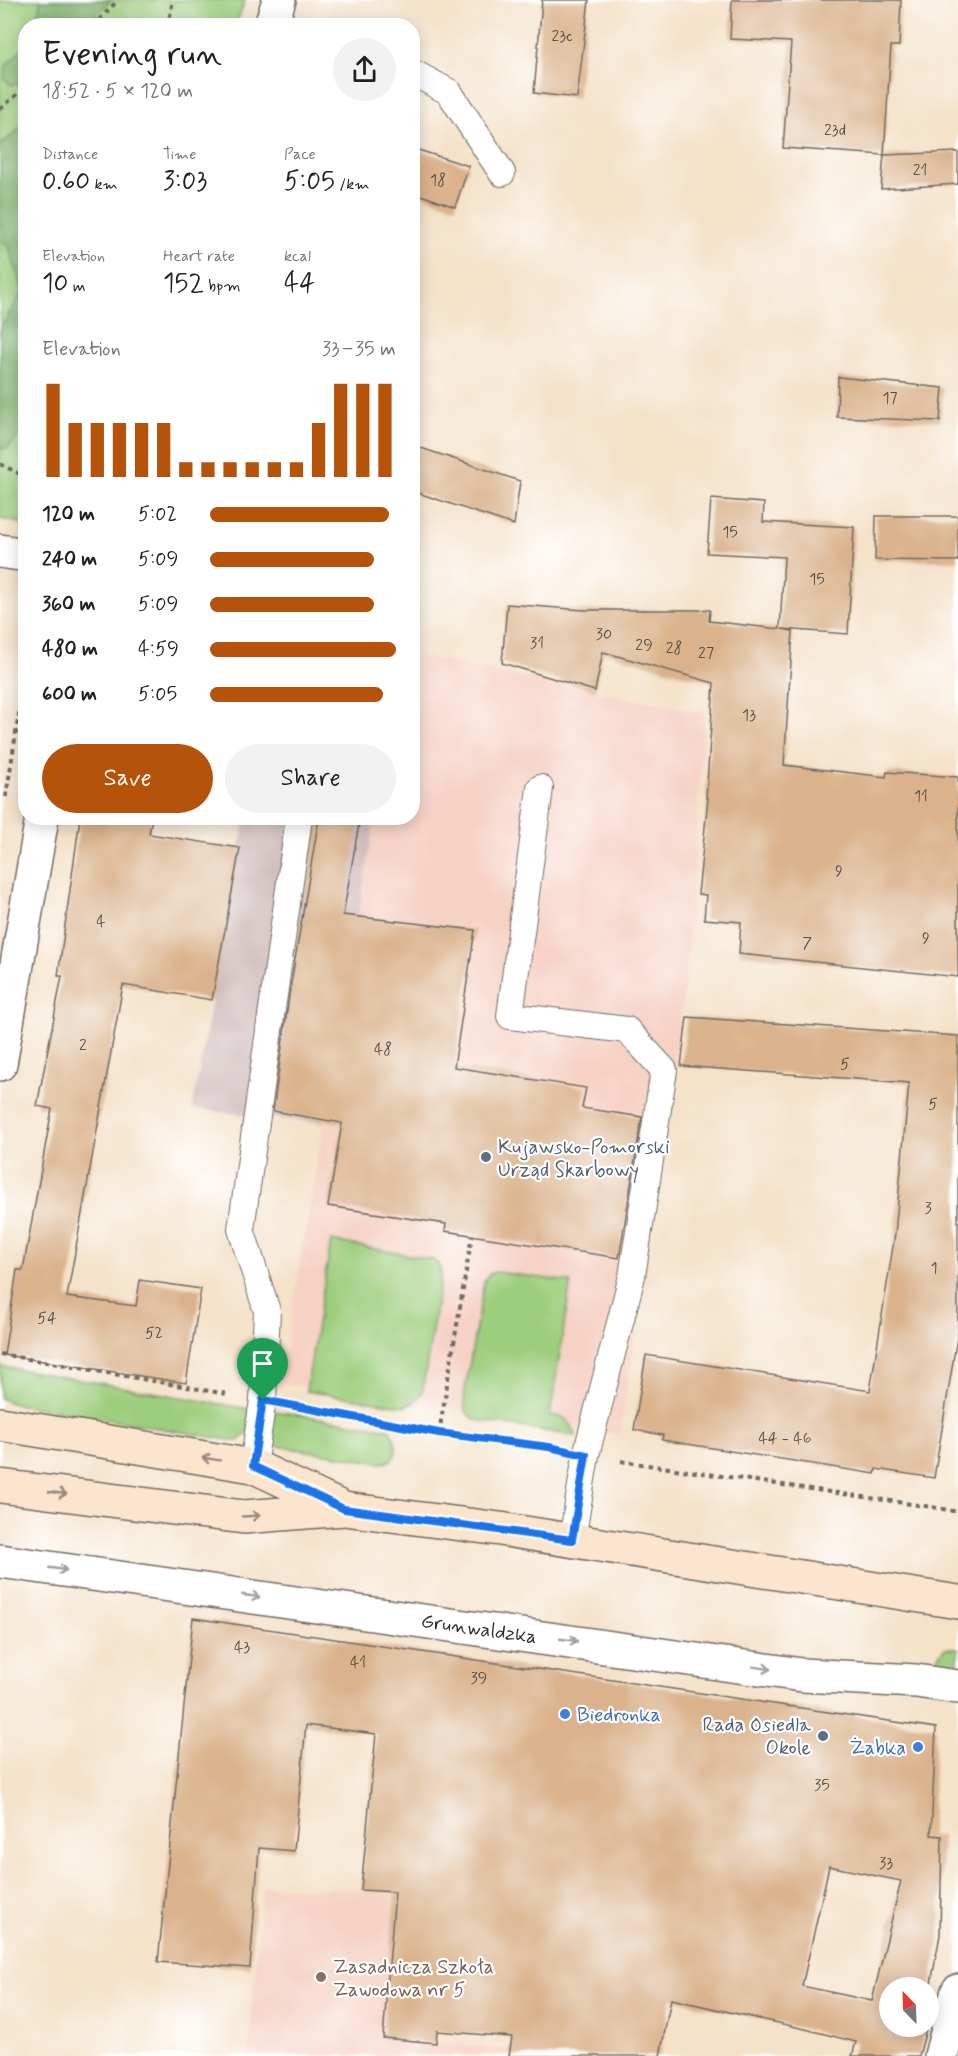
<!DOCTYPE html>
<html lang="en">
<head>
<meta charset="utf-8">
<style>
  :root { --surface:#fff; --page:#f2f2f2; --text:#202124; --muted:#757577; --accent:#b45309 }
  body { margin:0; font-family:Mynerve,sans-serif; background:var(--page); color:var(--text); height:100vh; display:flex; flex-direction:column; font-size:22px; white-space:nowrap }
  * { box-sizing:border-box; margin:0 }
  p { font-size:20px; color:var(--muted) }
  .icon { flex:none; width:33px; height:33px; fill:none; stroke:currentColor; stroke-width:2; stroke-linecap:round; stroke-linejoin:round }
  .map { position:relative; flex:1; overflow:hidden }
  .drawer { position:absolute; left:18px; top:18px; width:402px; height:807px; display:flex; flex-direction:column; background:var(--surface); border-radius:24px; box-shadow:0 3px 15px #0003 }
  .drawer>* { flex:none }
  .needle { width:39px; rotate:337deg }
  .buttons { position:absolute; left:879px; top:1977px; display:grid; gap:12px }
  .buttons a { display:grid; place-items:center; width:60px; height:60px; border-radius:50%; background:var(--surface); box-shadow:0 3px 15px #0003; font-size:30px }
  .pin { position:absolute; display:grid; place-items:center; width:51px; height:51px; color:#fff; margin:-62px -26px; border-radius:50% 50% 50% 0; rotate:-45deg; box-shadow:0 0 6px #0007 }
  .pin .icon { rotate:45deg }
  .round { display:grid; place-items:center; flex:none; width:63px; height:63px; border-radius:32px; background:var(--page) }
  .head { display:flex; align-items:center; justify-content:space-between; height:102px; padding:0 24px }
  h1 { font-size:33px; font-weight:600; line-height:45px }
  .stats { display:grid; grid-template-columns:repeat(3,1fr); gap:9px; height:102px; padding:6px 24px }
  .stats div { display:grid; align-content:center }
  .stats b { font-size:26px; font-weight:600 }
  .stats small { font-size:16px; font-weight:400 }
  .stats p { font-size:16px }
  .chart { height:168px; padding:12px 24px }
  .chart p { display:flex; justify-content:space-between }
  .chart svg { width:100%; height:108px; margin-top:6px; stroke:var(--accent); stroke-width:6 }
  .button { display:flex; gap:12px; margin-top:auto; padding:12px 24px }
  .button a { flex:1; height:69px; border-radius:36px; background:var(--accent); color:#fff; font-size:24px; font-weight:600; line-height:69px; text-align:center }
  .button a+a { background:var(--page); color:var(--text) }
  ul { padding:0 24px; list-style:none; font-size:20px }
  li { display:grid; grid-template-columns:96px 72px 1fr; align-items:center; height:45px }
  li i { height:15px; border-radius:8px; background:var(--accent) }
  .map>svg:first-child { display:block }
  .built { fill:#f6d2c4 }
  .industrial { fill:#d1bfbe }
  .green { fill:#9dce7d; stroke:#647c54; stroke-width:1.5 }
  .forest { fill:#7eb16c; stroke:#546e4c; stroke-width:1.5 }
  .building { fill:#dab38c; fill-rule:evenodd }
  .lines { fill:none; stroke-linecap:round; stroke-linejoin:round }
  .lane-casing { stroke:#716b62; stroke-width:28 }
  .street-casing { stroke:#716b62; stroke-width:36 }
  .secondary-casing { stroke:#716b62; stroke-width:36 }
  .path { stroke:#716b62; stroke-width:4; stroke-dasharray:4.5 4.5; stroke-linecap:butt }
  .lane { stroke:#fff; stroke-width:26 }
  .street { stroke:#fff; stroke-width:33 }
  .secondary { stroke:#fce5cf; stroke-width:33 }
  .oneway { stroke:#94887d }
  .oneway2 { stroke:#a0a0a0 }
  .route-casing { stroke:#fff; stroke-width:12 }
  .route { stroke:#1a73e8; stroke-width:8 }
  .service-dot { fill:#5c6f8a; stroke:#fff; stroke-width:2 }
  .shop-dot { fill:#3f7fe0; stroke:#fff; stroke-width:2 }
  .education-dot { fill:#8d6e63; stroke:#fff; stroke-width:2 }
  .labels { text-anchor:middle; stroke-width:4.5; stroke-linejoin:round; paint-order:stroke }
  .number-label { font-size:16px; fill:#574d43 }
  .service-label { font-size:20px; fill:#4e5e75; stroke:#fff; text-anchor:start }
  .street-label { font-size:20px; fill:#2b2b2b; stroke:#fff }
  .shop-label { font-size:20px; fill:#366cbe; stroke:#fff; text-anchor:start }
  .education-label { font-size:20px; fill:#785e54; stroke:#fff; text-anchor:start }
</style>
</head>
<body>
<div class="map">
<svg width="958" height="2056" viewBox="0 0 958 2056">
  <rect width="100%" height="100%" fill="#fff"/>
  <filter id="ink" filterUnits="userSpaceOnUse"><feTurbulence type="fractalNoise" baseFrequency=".0167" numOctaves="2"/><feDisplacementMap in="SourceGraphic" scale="12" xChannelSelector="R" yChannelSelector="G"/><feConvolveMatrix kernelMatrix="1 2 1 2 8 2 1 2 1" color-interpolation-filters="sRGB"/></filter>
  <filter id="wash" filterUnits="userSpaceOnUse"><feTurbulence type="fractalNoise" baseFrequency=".008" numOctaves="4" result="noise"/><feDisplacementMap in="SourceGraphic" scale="24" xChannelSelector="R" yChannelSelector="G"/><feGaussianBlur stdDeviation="1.35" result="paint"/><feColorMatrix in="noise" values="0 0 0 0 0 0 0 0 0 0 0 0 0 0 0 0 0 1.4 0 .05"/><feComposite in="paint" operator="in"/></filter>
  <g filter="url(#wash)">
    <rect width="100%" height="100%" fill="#f4e2c9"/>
    <!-- built -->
    <path class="built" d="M413,655L705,713L686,972L646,1263L620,1434L280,1383L375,818H412Z
      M262,1886L395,1892L383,2038L510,2050L509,2056H248Z"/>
    <!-- industrial -->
    <path class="industrial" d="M245,818H375L323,1123L192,1109Z"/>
    <!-- green -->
    <path class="green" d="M0,0H245L236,25L26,26L25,524L0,519Z
      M331,1241L430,1259C439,1263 440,1267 441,1275L422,1393L413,1403L403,1406L306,1391Z
      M496,1272L571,1282L550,1415C564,1416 572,1422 576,1436L475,1420L465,1411L464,1396L484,1282L489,1274Z
      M0,1366L249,1409V1431L238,1441L229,1440L11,1403L0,1398Z
      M274,1411L389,1429C398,1442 401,1461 382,1463L278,1446C266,1436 271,1424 274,1411Z
      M945,1648H958V1679L936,1669C935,1659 938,1654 945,1648Z"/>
    <!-- forest -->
    <path class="forest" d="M40,0H111L86,25H37Z
      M25,46V79L20,84L11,85L4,79L6,65Z
      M25,124V428L8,448L0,449V328L23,291L9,247L0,240V145Z"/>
    <g id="blocks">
      <!-- building -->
      <path class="building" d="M542,0H589L577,98L534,93Z
        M732,0H901L899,46H891L884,155L783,148L791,42L730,39Z
        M412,148L469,166L455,207L412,192Z
        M958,152V184L881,189L884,155Z
        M838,377L943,388L940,421L837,417Z
        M412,445L520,481L514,525L412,491Z
        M711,499L764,503L763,522L854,527L848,634L782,629L793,631L784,765L886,777L887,772L958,777V977L739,954L741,922L704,919L706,895L698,894L708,798H706L714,683L603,652L595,691L502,663L507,604L584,610H710L709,621L780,629L784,557L707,553Z
        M876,516H958V561L875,560Z
        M80,818H152L149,834L240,848L212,1000L123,985L67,1297L136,1306L140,1280L201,1289L186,1383L4,1355L17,1270H23L52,1109L37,1106L62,976H58Z
        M319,818H360L343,915L475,930L454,1067L586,1088L582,1108L642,1117L619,1258L445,1231L446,1224L328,1206L342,1123L273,1111L290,989Z
        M687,1017L958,1036V1331L934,1478L876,1469L875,1474L662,1440L663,1435L634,1430L646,1355L870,1391L895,1234L909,1083L681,1066Z
        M193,1618L936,1728L931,1835L942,1836L940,1935L928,2000V1988H890V2026H927L919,2056H852L856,2042L805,2029L671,1999L660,2056H509L512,2037L437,2031L436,2043L383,2038L395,1892L361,1890L376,1734L306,1725L294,1851L259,1848L250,1968L158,1962ZM829,1866L901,1881L872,2001L802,1986Z"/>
    </g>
  </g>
  <g filter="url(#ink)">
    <use href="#blocks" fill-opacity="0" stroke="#716b62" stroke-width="1.5"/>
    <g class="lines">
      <!-- lane casing -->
      <g class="lane-casing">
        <path id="lane" d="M412,72L449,92L502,173
          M540,788L510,1016L627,1030L664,1070L632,1276L586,1455L572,1540
          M253,1466L263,1400L267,1311L241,1229L299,818"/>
      </g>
      <!-- street casing -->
      <g class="street-casing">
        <path id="street" d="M271,26L279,0
          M0,551L26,555
          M0,1064L42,818
          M0,1561L802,1675L916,1681L958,1687
          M941,2056L958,1991"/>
      </g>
      <!-- secondary casing -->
      <g class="secondary-casing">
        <path id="secondary" d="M0,1424L253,1466L342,1508
          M0,1486L244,1517L344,1509L500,1529L958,1602"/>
      </g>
      <!-- path -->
      <path class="path" d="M93,26L118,0
        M168,26L173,0
        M0,109L26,87
        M0,464L26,477
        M6,797L26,669
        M0,1354L227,1394
        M299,1407L439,1433L552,1448
        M439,1433L472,1235
        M621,1461L938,1508L958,1512"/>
      <!-- lane -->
      <use href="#lane" class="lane"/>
      <!-- street -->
      <use href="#street" class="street"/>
      <!-- secondary -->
      <use href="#secondary" class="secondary"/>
    </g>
    <!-- one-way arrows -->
    <defs><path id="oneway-shaft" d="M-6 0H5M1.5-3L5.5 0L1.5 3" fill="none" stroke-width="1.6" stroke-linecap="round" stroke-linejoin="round" transform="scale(1.5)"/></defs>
    <g class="oneway">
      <use href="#oneway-shaft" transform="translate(211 1459) rotate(-171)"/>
      <use href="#oneway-shaft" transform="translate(58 1493) rotate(7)"/>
      <use href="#oneway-shaft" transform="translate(251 1516) rotate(-3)"/>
    </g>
    <g class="oneway2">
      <use href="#oneway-shaft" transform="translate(58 1569) rotate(8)"/>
      <use href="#oneway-shaft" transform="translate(251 1596) rotate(8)"/>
      <use href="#oneway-shaft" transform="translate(569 1640) rotate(8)"/>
      <use href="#oneway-shaft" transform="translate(762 1668) rotate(9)"/>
    </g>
  </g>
  <g class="lines" filter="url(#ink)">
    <!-- route casing -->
    <g class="route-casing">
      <path id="route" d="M263,1400L439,1433L549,1447L586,1455L572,1540L344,1509L253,1466Z"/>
    </g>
    <!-- route -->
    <use href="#route" class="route"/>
  </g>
  <!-- markers -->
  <g class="service-dot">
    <circle cx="486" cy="1157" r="6"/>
    <circle cx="823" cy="1736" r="6"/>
  </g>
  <g class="shop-dot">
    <circle cx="565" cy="1714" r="6"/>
    <circle cx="918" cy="1747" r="6"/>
  </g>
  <circle class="education-dot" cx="321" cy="1977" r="6"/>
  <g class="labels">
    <!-- number labels -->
    <g class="number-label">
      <text x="562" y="41">23c</text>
      <text x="835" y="135">23d</text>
      <text x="920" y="175">21</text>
      <text x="438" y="185">18</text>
      <text x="890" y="403">17</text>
      <text x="730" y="537">15</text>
      <text x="817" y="584">15</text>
      <text x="604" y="639">30</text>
      <text x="537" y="648">31</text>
      <text x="644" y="650">29</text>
      <text x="674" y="653">28</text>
      <text x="706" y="658">27</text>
      <text x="749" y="720">13</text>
      <text x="921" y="801">11</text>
      <text x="839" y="876">9</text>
      <text x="101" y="926">4</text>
      <text x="926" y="943">9</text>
      <text x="807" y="948">7</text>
      <text x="83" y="1050">2</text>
      <text x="383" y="1054">48</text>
      <text x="845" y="1069">5</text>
      <text x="933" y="1109">5</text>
      <text x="928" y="1213">3</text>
      <text x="934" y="1273">1</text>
      <text x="47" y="1323">54</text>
      <text x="154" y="1338">52</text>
      <text x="785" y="1443">44 - 46</text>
      <text x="242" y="1652">43</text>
      <text x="358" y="1667">41</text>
      <text x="479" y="1683">39</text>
      <text x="822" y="1790">35</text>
      <text x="886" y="1868">33</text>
    </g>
    <!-- service labels -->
    <g class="service-label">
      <text x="498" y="1153">Kujawsko-Pomorski<tspan x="498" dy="23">Urząd Skarbowy</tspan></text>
      <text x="811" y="1731" text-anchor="end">Rada Osiedla<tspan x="811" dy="23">Okole</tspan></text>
    </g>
    <!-- street labels -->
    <g class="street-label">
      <text transform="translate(479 1628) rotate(8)" y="7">Grunwaldzka</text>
    </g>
    <!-- shop labels -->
    <g class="shop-label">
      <text x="577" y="1721">Biedronka</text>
      <text x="906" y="1754" text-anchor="end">Żabka</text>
    </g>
    <!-- education labels -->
    <g class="education-label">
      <text x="333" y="1973">Zasadnicza Szkoła<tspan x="333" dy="23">Zawodowa nr 5</tspan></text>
    </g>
  </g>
</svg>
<div class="buttons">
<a><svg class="needle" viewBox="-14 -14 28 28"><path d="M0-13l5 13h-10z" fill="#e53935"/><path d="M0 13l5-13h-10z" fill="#757577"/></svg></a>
</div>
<div class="pin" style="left:263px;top:1400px;background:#1e9e55"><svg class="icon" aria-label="arrive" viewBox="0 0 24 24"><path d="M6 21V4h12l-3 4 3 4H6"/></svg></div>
<section class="drawer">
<div class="head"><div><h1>Evening run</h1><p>18:52 · 5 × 120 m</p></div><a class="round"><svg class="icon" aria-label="share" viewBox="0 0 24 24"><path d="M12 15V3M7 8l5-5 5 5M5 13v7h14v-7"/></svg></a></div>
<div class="stats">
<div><p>Distance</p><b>0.60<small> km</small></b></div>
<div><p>Time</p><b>3:03</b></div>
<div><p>Pace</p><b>5:05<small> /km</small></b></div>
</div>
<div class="stats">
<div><p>Elevation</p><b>10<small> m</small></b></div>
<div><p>Heart rate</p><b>152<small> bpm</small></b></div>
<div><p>kcal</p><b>44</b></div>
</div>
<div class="chart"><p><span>Elevation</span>33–35 m</p>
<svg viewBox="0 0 160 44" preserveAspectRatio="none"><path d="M5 44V6M15 44V22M25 44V22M35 44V22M45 44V22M55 44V22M65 44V38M75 44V38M85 44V38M95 44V38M105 44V38M115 44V38M125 44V22M135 44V6M145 44V6M155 44V6"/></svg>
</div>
<ul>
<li><b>120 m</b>5:02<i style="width:96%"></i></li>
<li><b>240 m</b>5:09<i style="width:88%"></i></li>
<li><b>360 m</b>5:09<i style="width:88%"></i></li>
<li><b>480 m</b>4:59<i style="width:100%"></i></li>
<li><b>600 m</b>5:05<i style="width:93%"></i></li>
</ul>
<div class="button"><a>Save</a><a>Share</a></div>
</section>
</div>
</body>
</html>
